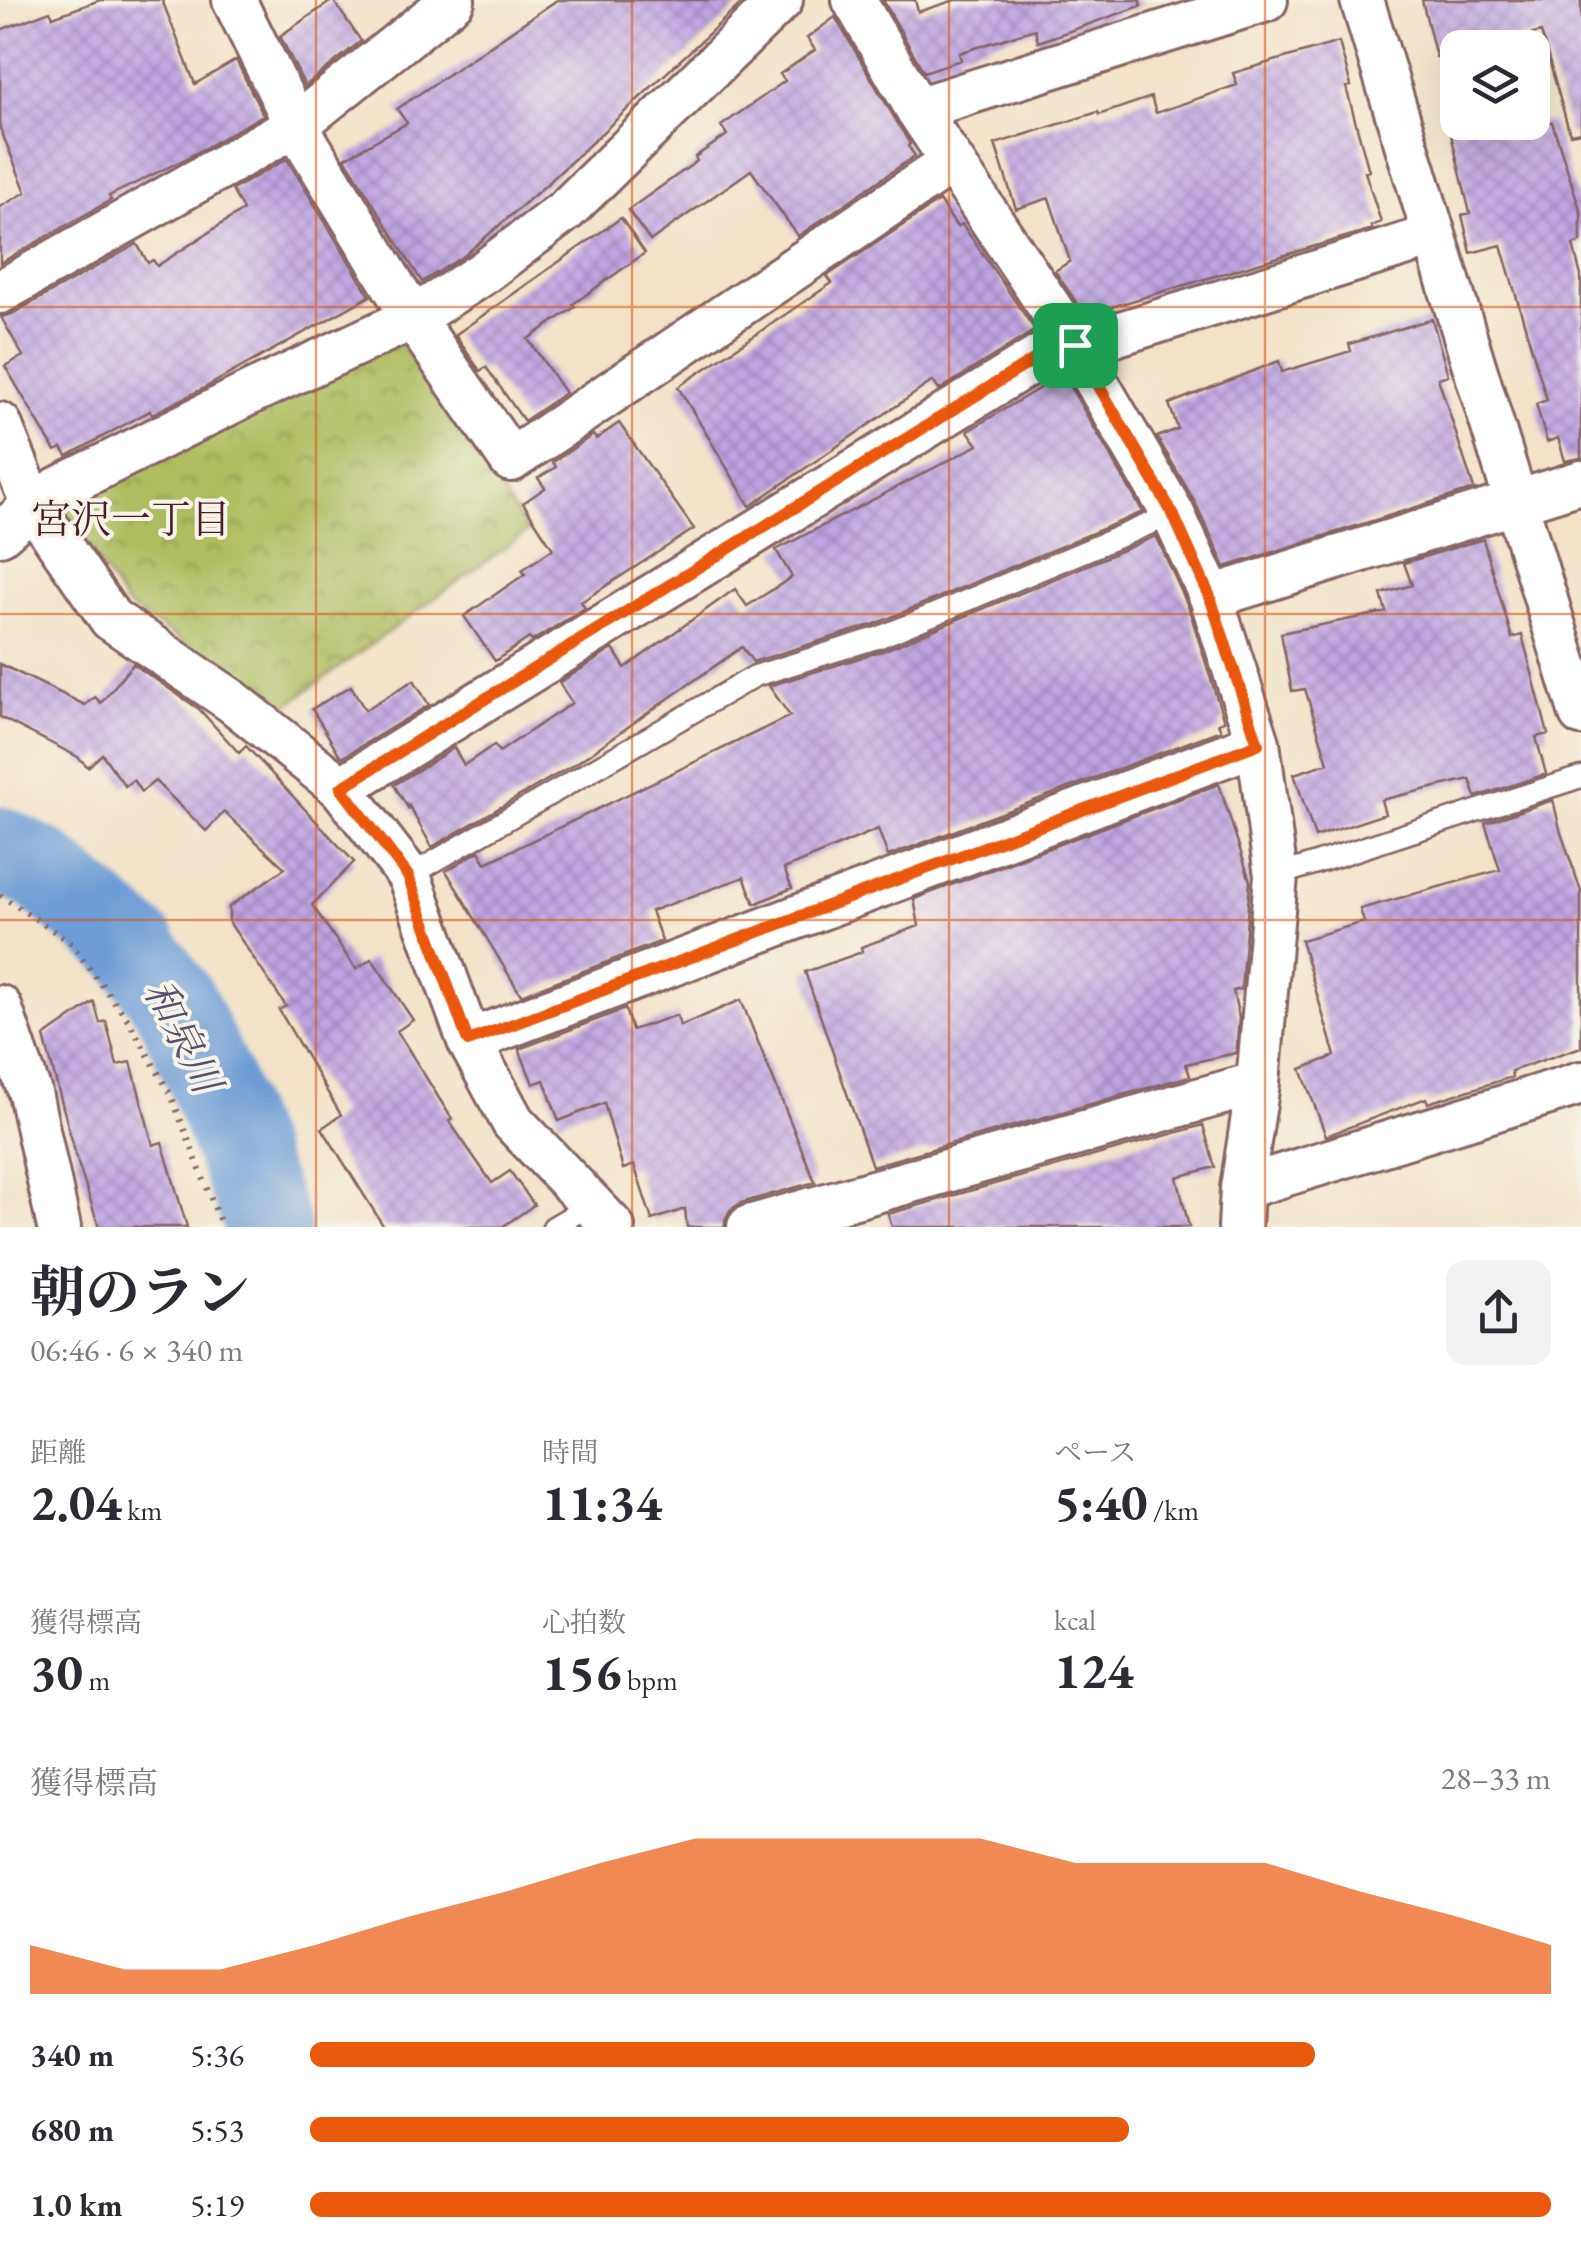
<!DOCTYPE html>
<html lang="ja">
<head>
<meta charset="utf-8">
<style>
  :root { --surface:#fff; --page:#f2f2f3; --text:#2b2b33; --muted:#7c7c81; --accent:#ea580c }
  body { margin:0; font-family:"EB Garamond","Noto Serif JP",serif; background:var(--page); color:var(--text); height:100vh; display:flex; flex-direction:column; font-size:38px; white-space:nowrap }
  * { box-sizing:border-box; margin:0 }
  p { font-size:32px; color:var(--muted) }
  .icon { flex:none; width:55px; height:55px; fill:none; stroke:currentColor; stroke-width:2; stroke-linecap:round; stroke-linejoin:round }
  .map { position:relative; height:1227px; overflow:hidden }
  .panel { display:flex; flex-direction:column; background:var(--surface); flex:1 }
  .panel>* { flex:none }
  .controls { position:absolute; left:1440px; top:30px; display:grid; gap:20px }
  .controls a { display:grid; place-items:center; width:110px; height:110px; border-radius:20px; background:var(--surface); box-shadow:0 10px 40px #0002; font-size:50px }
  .pin { position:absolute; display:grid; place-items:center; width:85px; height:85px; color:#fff; margin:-42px; border-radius:20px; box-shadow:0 5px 15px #0006 }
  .round { display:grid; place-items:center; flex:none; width:105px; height:105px; border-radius:20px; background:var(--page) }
  .headline { display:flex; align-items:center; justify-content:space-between; height:170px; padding:0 30px }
  h1 { font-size:55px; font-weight:700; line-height:75px }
  .stats { display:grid; grid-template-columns:repeat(3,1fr); gap:15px; height:170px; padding:10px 30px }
  .stats div { display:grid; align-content:center }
  .stats b { font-size:50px; font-weight:700 }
  .stats small { font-size:28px; font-weight:400 }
  .stats p { font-size:28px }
  .chart { height:280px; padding:20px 30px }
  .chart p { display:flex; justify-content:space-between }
  .chart svg { width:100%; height:180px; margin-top:10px; fill:var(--accent); opacity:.7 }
  ul { padding:0 30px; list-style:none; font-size:32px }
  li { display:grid; grid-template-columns:160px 120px 1fr; align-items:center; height:75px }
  li i { height:25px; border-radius:12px; background:var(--accent) }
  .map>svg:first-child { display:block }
  .park { fill:url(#park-crowns); stroke:#7c6e46; stroke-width:2.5 }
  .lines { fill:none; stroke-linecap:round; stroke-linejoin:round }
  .river { stroke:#6d9dd6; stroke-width:85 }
  .building { fill:url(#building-cross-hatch) }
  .lane-casing { stroke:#856362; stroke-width:25 }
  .street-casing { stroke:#856362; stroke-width:48 }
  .path { stroke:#856362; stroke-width:6; stroke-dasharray:2.5 8; stroke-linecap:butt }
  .lane { stroke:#fff; stroke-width:20 }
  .street { stroke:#fff; stroke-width:42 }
  .route-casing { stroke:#fff; stroke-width:20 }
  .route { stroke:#ea580c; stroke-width:12 }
  .grid { fill:none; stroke:#d8530f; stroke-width:2.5; stroke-opacity:0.55 }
  .labels { text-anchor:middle; stroke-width:8; stroke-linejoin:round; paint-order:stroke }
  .neighbourhood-label { font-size:40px; fill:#4a1f2b; stroke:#f7f3e8 }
  .water-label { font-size:40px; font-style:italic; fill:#58516f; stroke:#f7f3e8 }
</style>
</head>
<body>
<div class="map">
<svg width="1581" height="1227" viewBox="0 0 1581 1227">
  <defs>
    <pattern id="park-crowns" width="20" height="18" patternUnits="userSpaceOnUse" patternTransform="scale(2.5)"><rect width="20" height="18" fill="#afbd60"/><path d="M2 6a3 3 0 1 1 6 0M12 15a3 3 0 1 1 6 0" fill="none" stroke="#90994f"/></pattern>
    <pattern id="building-cross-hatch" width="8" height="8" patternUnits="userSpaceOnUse" patternTransform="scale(2.5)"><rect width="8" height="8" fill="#bfa4e3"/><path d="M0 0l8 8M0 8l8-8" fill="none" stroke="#9d85b8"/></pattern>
  </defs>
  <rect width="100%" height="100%" fill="#f7f3e8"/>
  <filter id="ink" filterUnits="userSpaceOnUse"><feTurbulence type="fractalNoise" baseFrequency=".01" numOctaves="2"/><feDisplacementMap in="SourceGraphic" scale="20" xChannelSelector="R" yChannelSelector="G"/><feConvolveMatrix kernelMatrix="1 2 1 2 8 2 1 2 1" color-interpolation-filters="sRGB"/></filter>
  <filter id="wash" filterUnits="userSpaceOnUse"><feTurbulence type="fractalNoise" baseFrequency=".0048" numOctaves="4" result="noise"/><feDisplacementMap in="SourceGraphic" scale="40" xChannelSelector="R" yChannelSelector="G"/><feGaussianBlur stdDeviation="2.25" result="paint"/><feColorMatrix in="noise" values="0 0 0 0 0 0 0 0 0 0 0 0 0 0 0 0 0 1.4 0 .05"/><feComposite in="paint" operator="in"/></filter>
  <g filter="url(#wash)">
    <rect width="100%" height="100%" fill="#f2e2c7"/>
    <!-- park -->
    <path class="park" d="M401,343L528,531L279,711L253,689L126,605L57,497Z"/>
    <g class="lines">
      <!-- river -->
      <path class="river" d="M0,849L42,870L134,947L176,1006L208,1075L268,1227"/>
    </g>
    <g id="blocks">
      <!-- building -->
      <path class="building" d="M100,0H162L195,84L236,60L263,115L187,158L109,196L111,200L0,263V207L26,192L0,128V30L50,11L53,17Z
        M333,0L361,41L305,86L280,36Z
        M557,0H745L547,184L465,255L422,282L345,158L407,123L397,109Z
        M883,0H915L918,12L955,0H1140L1141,6L1038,42L1035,29L959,53L961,60L924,72Z
        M1422,0H1581V132L1570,134L1541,32L1477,48H1458V52L1436,57Z
        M835,17L910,144L908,146L915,156L798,236L751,170L650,241L628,210L697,161L695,157L727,135L721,126L785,81L780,74L815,50L807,38Z
        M1339,42L1351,86L1346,87L1369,171L1365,172L1381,222L1371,226L1372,229L1085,315L1055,271L1070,261L1049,198L1016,209L995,144L1098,112L1099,115L1151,97L1156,113L1237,85L1233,73Z
        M1448,122H1552L1581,212V242L1573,245L1581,276V458L1565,461L1558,438L1547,442L1536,404L1547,400L1501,245L1471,253L1462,215L1470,213Z
        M287,159L370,296L206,387L152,414L150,411L67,456L62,448L55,451L5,366L23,356L1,317L12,314L137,244L148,263L153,260L157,266L243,210L232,190Z
        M939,201L957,227L962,224L1035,330L939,390L933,381L750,506L678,387L832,283L827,276Z
        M621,218L645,253L573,304L575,307L528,339L565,393L524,421L486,367L480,371L455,335Z
        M1432,319L1448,375L1438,378L1474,489L1225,567L1195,502L1157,437L1178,429L1169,404L1279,361L1282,372L1351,351L1349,344Z
        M1063,374L1143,512L875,624L753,662L742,647L578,762L432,847L409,806L408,808L394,785L454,748L464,765L494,745L499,752L572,703L559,683L613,649L625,668L735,589L747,606L792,577L776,550L978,445L968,431Z
        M619,423L694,529L581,602L585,608L532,641L529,638L495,661L464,616L525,574L522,570L553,549L523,503L545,488L538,478L556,467L553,462L593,435L596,439Z
        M1156,536L1188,606L1224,721L1218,723L1221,730L888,856L878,829L784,869L792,888L755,904L744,877L651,911L662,941L521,995L446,871L479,851L486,863L790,716L769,686L885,650Z
        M1483,539L1512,638L1522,635L1548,734L1536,737L1546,774L1476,797L1470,779L1381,800L1385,814L1315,837L1294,774L1328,763L1305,689L1292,691L1281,633L1386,612L1381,594L1412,585L1404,563Z
        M0,664L85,705L95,697L101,703L133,664L199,709L239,753L246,746L354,862L312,905L356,969L372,959L413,1020L397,1031L452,1119L449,1121L492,1183L510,1171L534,1205L502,1227H384L322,1128L341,1115L279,1010L286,1006L229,922V907L285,868L224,812L206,831L155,781L141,792L133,780L125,786L102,754L88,767L78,757L0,717Z
        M414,680L429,705L343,757L339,754L312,709L351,686L365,710Z
        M1219,784L1250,881L1241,989L1233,991L1239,1018L1236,1053L1186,1064L1190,1076L872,1166L805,972L862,952L861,947L919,926L914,899Z
        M1553,800L1561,833L1581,891V1047L1511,1071L1512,1077L1428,1103L1426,1098L1326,1136L1301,1069L1335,1056L1301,940L1364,922L1360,909L1500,870L1485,823Z
        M741,1000L815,1182L741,1203L730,1210L725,1220V1227H687L685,1209L652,1220L634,1165L623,1169L604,1103L559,1121L544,1080L533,1084L519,1049L625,1009L632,1030L677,1015L680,1026Z
        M94,1002L100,1023L106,1021L117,1065L131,1062L153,1145L162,1142L187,1227H99L78,1163L44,1037Z
        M1203,1125L1215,1167L1177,1177L1189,1227H892L888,1214Z"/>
    </g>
  </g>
  <g filter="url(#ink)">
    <use href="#blocks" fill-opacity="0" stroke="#856362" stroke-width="2.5"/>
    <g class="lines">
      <!-- lane casing -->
      <g class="lane-casing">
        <path id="lane" d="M409,876L755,676L880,637L1173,514
          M1276,876L1581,777
          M553,1227L592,1204"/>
      </g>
      <!-- street casing -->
      <g class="street-casing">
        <path id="street" d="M234,0L296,125L413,318L511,460L952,162
          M854,0L917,109L1075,345L1173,514L1211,597L1258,743L1276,876L1258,1083L1242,1188L1240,1227
          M1362,0L1581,714
          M917,109L1266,0
          M0,292L296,125L453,0
          M0,424L33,506L111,619L232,701L341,788L409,876L469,1041L513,1122L613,1227
          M0,534L33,506L59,488L252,392L413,318L483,273L566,210L781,0
          M1211,597L1581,482
          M341,788L1049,351L1095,341L1433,236
          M0,1007L30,1093L59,1227
          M469,1041L1258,743
          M1242,1188L1581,1083
          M749,1227L1258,1083"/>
      </g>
      <!-- path -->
      <path class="path" d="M0,895L70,942L128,1020L171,1095L222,1227"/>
      <!-- lane -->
      <use href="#lane" class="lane"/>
      <!-- street -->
      <use href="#street" class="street"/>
    </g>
  </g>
  <g class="lines" filter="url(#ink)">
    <!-- route casing -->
    <g class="route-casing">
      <path id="route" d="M1075,345L1173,514L1210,597L1258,744L468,1041L408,876L341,788L1048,351Z"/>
    </g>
    <!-- route -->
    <use href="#route" class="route"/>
  </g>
  <!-- grid -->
  <path class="grid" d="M316,0V1227M632,0V1227M949,0V1227M1265,0V1227M0,307H1581M0,614H1581M0,920H1581"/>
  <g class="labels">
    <!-- neighbourhood labels -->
    <g class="neighbourhood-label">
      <text x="131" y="533">宮沢一丁目</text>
    </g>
    <!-- water labels -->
    <g class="water-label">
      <text transform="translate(183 1036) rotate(63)" y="14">和泉川</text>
    </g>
  </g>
</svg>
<div class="controls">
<a><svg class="icon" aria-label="layers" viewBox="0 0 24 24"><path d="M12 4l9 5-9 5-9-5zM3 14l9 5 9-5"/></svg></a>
</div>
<div class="pin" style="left:1075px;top:345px;background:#1e9e55"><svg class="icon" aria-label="arrive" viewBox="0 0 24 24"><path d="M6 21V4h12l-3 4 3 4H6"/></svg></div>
</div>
<section class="panel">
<div class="headline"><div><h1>朝のラン</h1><p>06:46 · 6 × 340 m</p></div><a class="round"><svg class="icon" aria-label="share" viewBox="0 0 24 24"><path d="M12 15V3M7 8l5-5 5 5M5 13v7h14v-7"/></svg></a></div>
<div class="stats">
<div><p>距離</p><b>2.04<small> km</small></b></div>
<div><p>時間</p><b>11:34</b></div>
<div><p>ペース</p><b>5:40<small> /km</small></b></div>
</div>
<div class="stats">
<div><p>獲得標高</p><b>30<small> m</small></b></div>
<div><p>心拍数</p><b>156<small> bpm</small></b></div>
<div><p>kcal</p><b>124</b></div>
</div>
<div class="chart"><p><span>獲得標高</span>28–33 m</p>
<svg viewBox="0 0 160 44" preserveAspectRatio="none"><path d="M0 44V32L10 38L20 38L30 32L40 25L50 19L60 12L70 6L80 6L90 6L100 6L110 12L120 12L130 12L140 19L150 25L160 32V44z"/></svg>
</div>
<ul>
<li><b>340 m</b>5:36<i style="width:81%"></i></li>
<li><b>680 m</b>5:53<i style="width:66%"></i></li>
<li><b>1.0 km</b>5:19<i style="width:100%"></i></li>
</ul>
</section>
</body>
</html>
